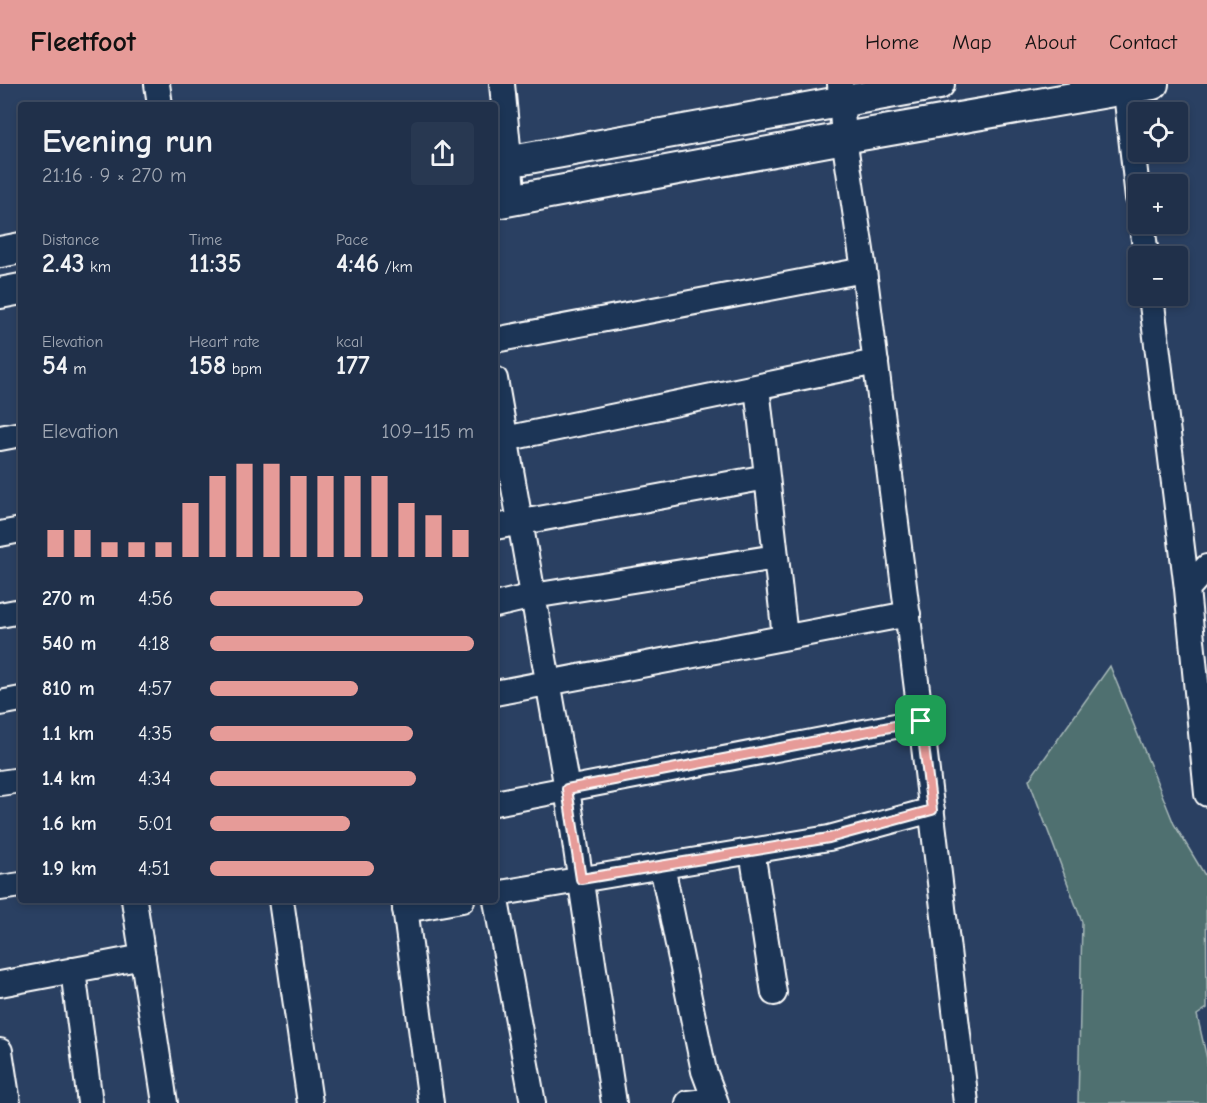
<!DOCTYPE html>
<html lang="en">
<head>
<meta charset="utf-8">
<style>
  :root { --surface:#20304a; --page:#283851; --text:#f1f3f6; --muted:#a2a9b5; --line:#3d4b62; --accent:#e69b98 }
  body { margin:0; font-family:"Comic Neue",sans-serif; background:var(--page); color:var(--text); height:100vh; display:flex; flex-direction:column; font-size:22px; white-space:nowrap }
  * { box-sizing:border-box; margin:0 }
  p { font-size:20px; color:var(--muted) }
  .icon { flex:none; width:33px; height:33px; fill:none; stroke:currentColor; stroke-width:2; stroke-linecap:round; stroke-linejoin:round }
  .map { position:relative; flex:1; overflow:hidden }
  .panel { position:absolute; left:18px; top:18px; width:480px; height:801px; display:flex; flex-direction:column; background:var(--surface); border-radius:6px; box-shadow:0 3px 9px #0003,0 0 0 2px var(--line) }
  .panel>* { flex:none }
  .fabs { position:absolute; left:1128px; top:18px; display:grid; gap:12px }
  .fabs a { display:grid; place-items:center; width:60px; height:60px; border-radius:6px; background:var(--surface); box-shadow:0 3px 9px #0003,0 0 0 2px var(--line); font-size:30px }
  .pin { position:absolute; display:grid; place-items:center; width:51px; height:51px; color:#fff; margin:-26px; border-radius:12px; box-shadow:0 3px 9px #0006 }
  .round { display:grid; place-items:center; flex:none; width:63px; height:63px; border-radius:6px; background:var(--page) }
  .headline { display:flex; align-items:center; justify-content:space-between; height:102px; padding:0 24px }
  h1 { font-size:33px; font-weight:800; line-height:45px }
  .metrics { display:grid; grid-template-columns:repeat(3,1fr); gap:9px; height:102px; padding:6px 24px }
  .metrics div { display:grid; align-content:center }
  .metrics b { font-size:26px; font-weight:800 }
  .metrics small { font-size:16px; font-weight:400 }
  .metrics p { font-size:16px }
  .chart { height:168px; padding:12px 24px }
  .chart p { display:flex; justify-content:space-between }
  .chart svg { width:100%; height:108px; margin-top:6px; stroke:var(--accent); stroke-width:6 }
  ul { padding:0 24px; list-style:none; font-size:20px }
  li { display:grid; grid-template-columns:96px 72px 1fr; align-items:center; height:45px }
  li i { height:15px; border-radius:8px; background:var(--accent) }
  header { display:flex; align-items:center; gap:36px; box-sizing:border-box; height:84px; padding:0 30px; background:var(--accent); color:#111 }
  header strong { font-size:28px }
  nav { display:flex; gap:33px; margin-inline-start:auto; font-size:21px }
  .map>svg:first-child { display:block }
  .green { fill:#4f7070; stroke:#a7b8b8; stroke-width:1.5 }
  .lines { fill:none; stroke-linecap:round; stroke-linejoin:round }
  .minor-casing { stroke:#fff; stroke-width:28 }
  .tertiary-casing { stroke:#fff; stroke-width:34 }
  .minor { stroke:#1d3557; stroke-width:24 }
  .tertiary { stroke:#1d3557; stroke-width:30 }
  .route-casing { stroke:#fff; stroke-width:12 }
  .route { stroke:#e69b98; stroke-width:8 }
</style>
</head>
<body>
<header>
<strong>Fleetfoot</strong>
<nav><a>Home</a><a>Map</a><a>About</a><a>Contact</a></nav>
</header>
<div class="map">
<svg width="1207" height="1019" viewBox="0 0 1207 1019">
  <rect width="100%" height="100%" fill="#2a4062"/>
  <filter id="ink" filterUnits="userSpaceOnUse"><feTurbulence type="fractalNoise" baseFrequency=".0167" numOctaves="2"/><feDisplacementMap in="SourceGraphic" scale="12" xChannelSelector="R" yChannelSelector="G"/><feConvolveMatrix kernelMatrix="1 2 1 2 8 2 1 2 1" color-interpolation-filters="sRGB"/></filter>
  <g filter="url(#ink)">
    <!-- green -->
    <path class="green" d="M1110,582L1174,740L1206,793L1207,924L1197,931L1207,975V1019H1078L1082,838L1029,696Z"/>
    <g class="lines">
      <!-- minor casing -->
      <g class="minor-casing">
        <path id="minor" d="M157,0L160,21
          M502,0L513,116
          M840,0L844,54L864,186L921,637L966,1019
          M1125,0L1138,114
          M1142,140L1146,172
          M1151,212L1187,505L1207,710
          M495,256L864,186
          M495,295L567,705L614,1019
          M757,303L785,553
          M0,354L21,350
          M495,357L876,278
          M495,443L767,393
          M0,450L21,446
          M1187,505L1207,483
          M495,521L533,512L776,473
          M0,531L21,527
          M495,609L908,530
          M0,619L21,615
          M0,699L21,696
          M495,719L921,637
          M752,767L774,909
          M662,782L704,987L716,1019
          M0,804L21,801
          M495,810L829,754L932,726
          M495,811L533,1019
          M134,816L165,1019
          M281,816L310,1019
          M404,816L431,1019
          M405,826L462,816
          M73,886L90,1019
          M0,900L143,873
          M0,967L8,1019
          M688,1019L715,1016"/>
      </g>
      <!-- tertiary casing -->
      <g class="tertiary-casing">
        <path id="tertiary" d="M495,80L939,0
          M495,119L844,54L1153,0
          M0,168L21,164
          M0,209L21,205"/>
      </g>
      <!-- minor -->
      <use href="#minor" class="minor"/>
      <!-- tertiary -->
      <use href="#tertiary" class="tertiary"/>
    </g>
  </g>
  <g class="lines" filter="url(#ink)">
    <!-- route casing -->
    <g class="route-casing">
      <path id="route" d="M921,637L932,726L829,754L581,795L567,705Z"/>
    </g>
    <!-- route -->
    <use href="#route" class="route"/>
  </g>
</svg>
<div class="fabs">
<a><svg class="icon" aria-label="locate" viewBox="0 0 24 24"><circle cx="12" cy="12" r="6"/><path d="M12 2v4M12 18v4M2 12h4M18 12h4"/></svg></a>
<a>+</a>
<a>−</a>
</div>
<div class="pin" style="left:921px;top:637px;background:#1e9e55"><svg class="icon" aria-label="arrive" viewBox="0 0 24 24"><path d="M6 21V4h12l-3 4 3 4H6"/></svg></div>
<section class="panel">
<div class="headline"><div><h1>Evening run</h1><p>21:16 · 9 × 270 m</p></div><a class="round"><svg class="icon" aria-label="share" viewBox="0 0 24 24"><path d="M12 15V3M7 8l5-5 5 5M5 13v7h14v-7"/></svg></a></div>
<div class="metrics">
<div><p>Distance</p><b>2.43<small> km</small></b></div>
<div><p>Time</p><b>11:35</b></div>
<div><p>Pace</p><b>4:46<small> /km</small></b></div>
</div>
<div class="metrics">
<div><p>Elevation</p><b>54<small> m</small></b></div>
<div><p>Heart rate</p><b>158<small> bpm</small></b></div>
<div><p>kcal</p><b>177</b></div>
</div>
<div class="chart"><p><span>Elevation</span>109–115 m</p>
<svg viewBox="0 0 160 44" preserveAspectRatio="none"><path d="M5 44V33M15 44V33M25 44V38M35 44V38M45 44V38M55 44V22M65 44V11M75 44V6M85 44V6M95 44V11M105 44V11M115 44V11M125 44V11M135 44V22M145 44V27M155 44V33"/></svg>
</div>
<ul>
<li><b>270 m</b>4:56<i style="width:58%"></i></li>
<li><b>540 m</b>4:18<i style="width:100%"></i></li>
<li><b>810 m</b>4:57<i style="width:56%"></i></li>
<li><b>1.1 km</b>4:35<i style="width:77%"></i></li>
<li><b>1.4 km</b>4:34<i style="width:78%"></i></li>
<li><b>1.6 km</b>5:01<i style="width:53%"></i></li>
<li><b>1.9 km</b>4:51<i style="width:62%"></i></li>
</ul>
</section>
</div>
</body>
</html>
